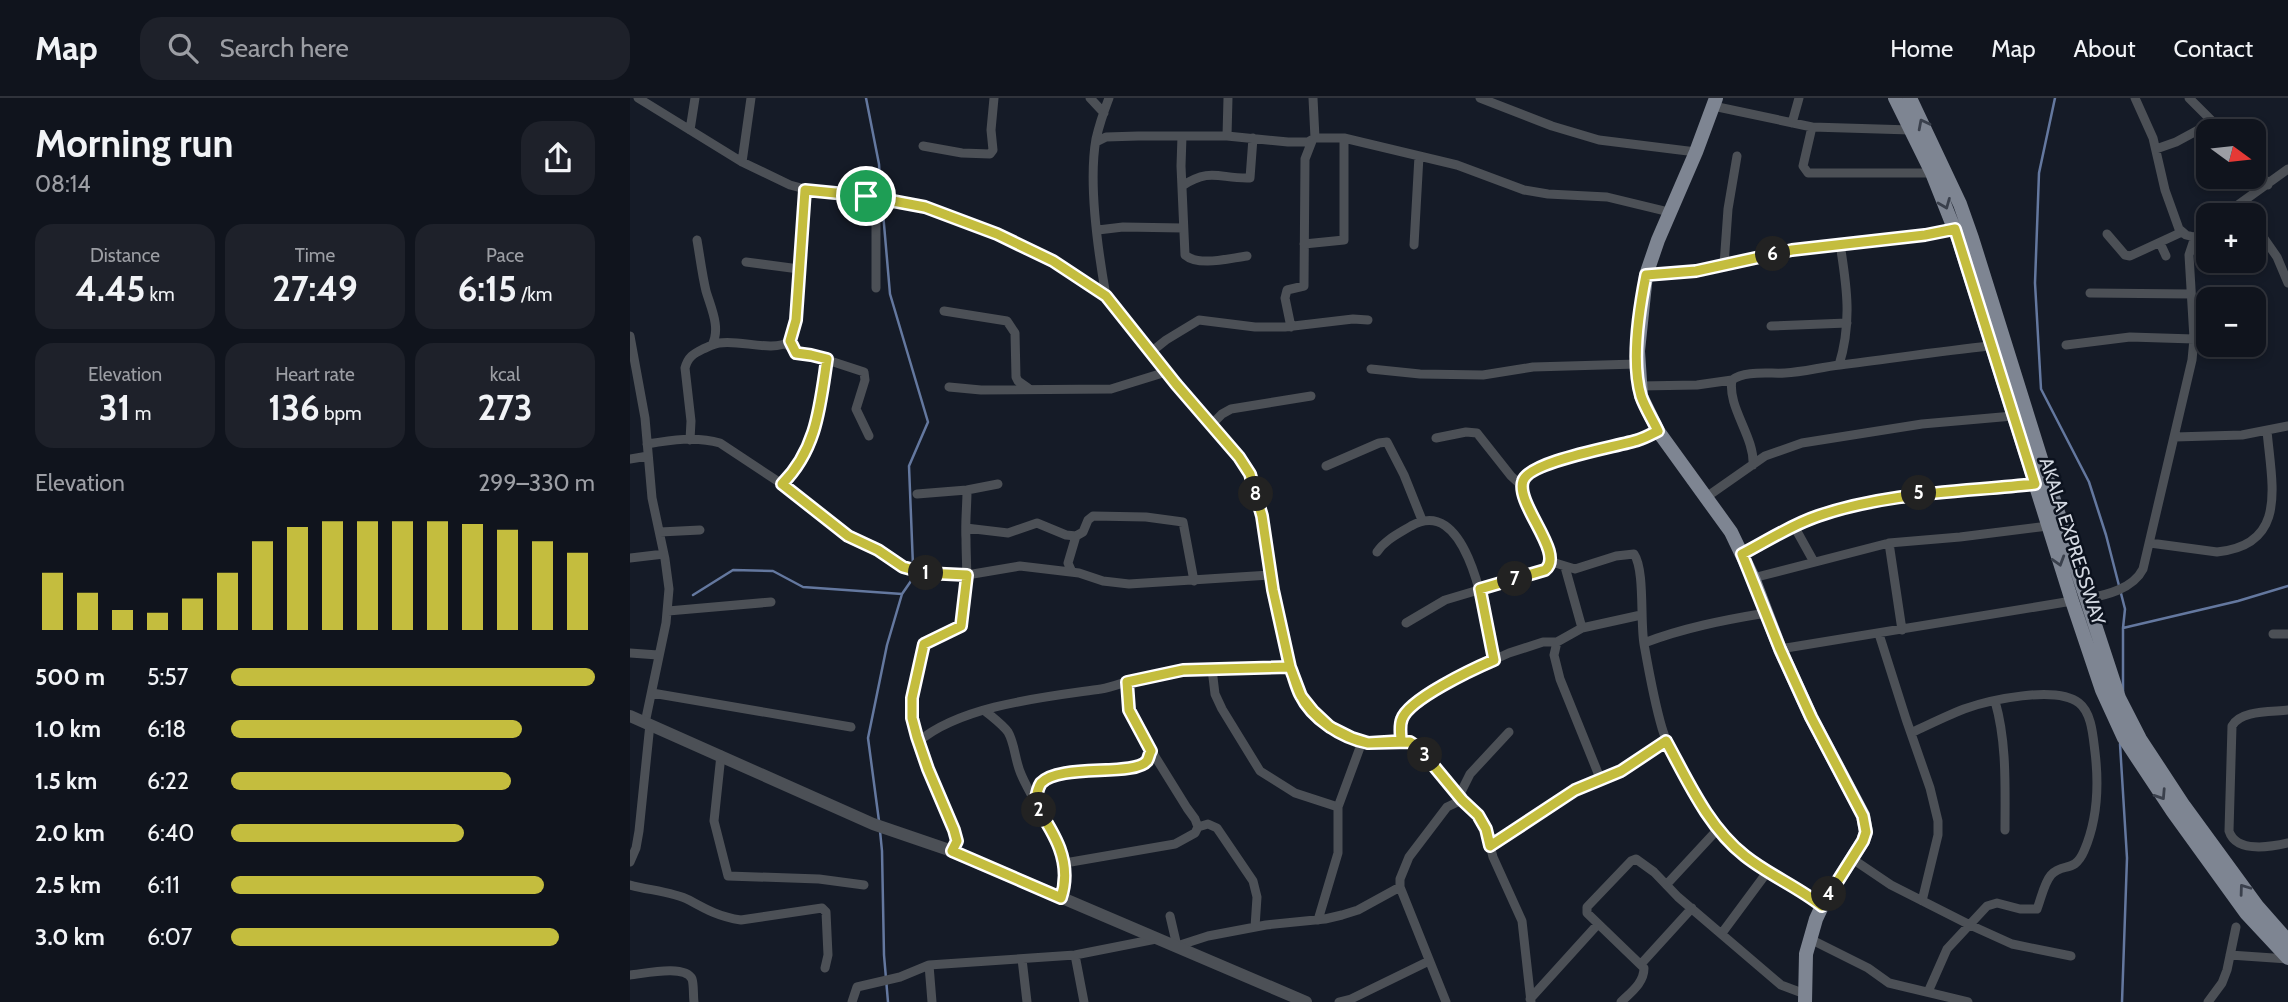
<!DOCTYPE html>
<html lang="en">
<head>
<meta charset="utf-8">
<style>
  :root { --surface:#10141d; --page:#1e212a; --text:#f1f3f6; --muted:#9c9ea4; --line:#30333b; --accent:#c4bd3e }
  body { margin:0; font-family:Cabin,sans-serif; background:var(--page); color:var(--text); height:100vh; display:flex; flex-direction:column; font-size:26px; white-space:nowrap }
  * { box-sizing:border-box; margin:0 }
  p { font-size:23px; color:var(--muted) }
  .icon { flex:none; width:38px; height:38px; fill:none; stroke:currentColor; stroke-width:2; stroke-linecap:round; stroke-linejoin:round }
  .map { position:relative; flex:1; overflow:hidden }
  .panel { display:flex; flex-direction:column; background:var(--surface); width:630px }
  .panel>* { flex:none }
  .needle { width:46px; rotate:105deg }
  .fabs { position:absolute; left:1566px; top:21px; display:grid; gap:14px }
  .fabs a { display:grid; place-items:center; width:70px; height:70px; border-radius:14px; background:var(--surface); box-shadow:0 4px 10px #0003,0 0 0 2px var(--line); font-size:35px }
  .pin { position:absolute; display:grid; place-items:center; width:60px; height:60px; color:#fff; margin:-30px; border:4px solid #fff; border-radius:50%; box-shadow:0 2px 7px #0007 }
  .km { position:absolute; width:35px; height:35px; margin:-18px; border-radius:50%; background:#222; color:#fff; font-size:19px; line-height:35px; text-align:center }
  .round { display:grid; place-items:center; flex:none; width:74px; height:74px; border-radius:21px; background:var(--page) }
  .overview { display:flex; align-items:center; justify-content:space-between; height:119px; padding:0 35px }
  h1 { font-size:38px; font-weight:800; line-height:52px }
  .metrics { display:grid; grid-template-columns:repeat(3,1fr); gap:10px; height:119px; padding:7px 35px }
  .metrics div { display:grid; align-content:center; border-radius:18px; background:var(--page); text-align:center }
  .metrics b { font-size:35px; font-weight:800 }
  .metrics small { font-size:19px; font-weight:400 }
  .metrics p { font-size:19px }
  .chart { height:196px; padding:14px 35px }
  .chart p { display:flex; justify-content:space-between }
  .chart svg { width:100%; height:126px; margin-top:7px; stroke:var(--accent); stroke-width:6 }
  ul { padding:0 35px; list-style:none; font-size:23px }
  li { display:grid; grid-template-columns:112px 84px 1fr; align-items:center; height:52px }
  li i { height:18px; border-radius:9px; background:var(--accent) }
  header { display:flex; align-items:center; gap:42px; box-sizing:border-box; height:98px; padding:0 35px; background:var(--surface); border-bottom:2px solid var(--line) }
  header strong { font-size:33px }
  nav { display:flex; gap:38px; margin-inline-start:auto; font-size:24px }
  .search { width:490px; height:63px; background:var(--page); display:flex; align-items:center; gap:18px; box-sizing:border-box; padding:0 24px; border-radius:21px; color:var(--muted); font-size:26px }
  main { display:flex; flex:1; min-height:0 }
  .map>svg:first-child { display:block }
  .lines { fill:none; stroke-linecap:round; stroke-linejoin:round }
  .stream { stroke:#64789f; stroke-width:2.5 }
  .minor { stroke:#4c5056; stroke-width:9 }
  .tertiary { stroke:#4c5056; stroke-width:12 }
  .primary { stroke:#7e8592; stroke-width:14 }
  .oneway { stroke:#3a404c }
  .route-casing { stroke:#fff; stroke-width:14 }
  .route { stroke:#c4bd3e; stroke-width:9 }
  .labels { text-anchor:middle; stroke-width:5; stroke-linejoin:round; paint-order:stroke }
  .street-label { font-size:19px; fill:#d4d9e2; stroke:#0c121e }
</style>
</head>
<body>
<header>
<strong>Map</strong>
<div class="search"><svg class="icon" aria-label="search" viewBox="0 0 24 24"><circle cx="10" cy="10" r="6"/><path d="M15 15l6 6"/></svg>Search here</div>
<nav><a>Home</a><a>Map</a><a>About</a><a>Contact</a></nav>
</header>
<main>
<section class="panel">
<div class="overview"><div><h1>Morning run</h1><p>08:14</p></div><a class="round"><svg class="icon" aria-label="share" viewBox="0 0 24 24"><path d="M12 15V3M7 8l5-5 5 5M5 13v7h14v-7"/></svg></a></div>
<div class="metrics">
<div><p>Distance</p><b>4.45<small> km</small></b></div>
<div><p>Time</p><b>27:49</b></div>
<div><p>Pace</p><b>6:15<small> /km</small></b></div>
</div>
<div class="metrics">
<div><p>Elevation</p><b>31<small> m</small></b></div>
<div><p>Heart rate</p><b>136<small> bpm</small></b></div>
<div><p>kcal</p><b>273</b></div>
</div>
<div class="chart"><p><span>Elevation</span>299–330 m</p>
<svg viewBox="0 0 160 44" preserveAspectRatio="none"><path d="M5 44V24M15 44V31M25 44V37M35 44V38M45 44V33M55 44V24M65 44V13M75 44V8M85 44V6M95 44V6M105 44V6M115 44V6M125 44V7M135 44V9M145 44V13M155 44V17"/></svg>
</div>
<ul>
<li><b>500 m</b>5:57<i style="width:100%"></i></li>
<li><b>1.0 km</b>6:18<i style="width:80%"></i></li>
<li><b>1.5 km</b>6:22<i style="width:77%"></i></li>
<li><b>2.0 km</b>6:40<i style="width:64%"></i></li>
<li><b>2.5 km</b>6:11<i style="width:86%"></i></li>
<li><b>3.0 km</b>6:07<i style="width:90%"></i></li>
</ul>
</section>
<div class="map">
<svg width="1658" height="904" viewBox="0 0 1658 904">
  <rect width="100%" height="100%" fill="#151b27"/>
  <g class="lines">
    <!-- stream -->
    <path class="stream" d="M236,0L249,66L251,97
      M1425,0L1409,75L1405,185L1411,291L1459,384L1476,437L1495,511L1493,530V594
      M252,103L260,196L298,324L279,368L283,468
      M63,497L103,472L143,473L173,489L272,496
      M1493,530L1608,503L1658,488
      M1490,646L1497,760L1492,904
      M249,723L238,640L257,547L272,496L281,483L282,475
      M250,733L252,753L254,857L258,904"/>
    <!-- minor -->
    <path class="minor" d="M8,0L112,64L160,87L175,91L246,99L295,109L367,136L423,163L476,198L546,286L609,360L620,376L632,418L640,477L660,569L671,598L683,613L700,629L722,641L738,645L780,644L789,650L832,702L848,717L856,731L863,759L892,823L901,904
      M460,0L474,15
      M683,0L685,40
      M850,0L922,28L969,42L1066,54
      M1505,0L1523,40L1535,92L1549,131L1556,137L1564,139
      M1559,0L1583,24L1596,33
      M1083,8L1182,29L1281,32
      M1162,25L1169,0
      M1182,29L1173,68L1178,75H1302
      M60,32L65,0
      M552,38L551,68L555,157C569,169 600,160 617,158
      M597,38L598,0
      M466,44L476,39L508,38H597L658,44H678L685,40H714L827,67L894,92L918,96L977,99L1039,114
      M293,48L332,55L360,56L363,52L361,32L364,0
      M1526,51L1546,44L1583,24
      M112,64L121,0
      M1624,64L1638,87
      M552,88C581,69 589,81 620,80L623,40
      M1610,106L1618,117
      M1594,117L1658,71
      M1624,126L1647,159L1658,185
      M468,132L493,129L553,130
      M1477,136L1495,157L1500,158L1552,134
      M67,142C70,159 72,176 76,193C81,210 91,230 82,247
      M1530,145L1536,158
      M674,146L714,142V40
      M784,147L789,58
      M116,164L169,171
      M1094,167L1098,111L1107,58
      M1016,177L1066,173L1162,152L1295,137L1325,131
      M246,190V99
      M1460,195L1561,196
      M476,198C468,153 458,86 466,41C469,28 474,13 479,0
      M314,213L377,223L385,235L386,279L388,283L398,290
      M1141,228L1217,225
      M661,229L655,200L657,192L674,188L675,61L682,43
      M0,238L15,320L22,400L35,461L39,491L36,525L15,625
      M155,246L161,249L166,255L182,257L234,274L235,282L226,311L239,338
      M1436,247L1500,239L1564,241
      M521,254L536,242L569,222L625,229H655L723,221L738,222
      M1209,267C1222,225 1217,189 1210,146
      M741,271L790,276L853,277L903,269L1007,266
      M1102,282C1097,309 1125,339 1123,367
      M1010,288L1067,287L1102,282C1115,272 1140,276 1155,275C1174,274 1191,269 1210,267C1260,261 1310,253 1361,248
      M319,289L351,292L481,291L536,274
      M582,326L592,316L601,311L681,298
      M1545,339L1612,337L1658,328
      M806,340L836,334L847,335L881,378L892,388
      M60,342L61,323L55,270C58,259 63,256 73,251C78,249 83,246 89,245C111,241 141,255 161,243L166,222L175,91
      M17,346C41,342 66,338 90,345L152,386L218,438L248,452L273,469L287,473L337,477L390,468L449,475L473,483L499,486L640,477
      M0,361L18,358
      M696,368L749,345L757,344L774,377L792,422
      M152,386C187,352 190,308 197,261
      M287,396L337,392L368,386
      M1075,400L1135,358L1172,345L1292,326L1383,318
      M1164,428L1184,464
      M336,430L378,435L407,425L436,437L446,438L453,434L458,422L463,418L516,419L553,424L564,483
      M30,434L70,432
      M1259,445L1272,532
      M1520,445L1587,454C1658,447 1642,388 1637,333
      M747,454C755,442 768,436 781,428C840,394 857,527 864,562
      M1112,456C1137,443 1161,427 1188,418C1258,394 1332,394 1405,386
      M0,460L34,456
      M922,464L945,471L986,458L1004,456C1015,472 1010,523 1014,546C1019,574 1024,603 1032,630C1036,645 1045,659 1053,673C1070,703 1087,737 1116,759C1140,777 1168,789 1192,808
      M935,469L952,530
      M442,474L438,465L446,438
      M1123,480L1259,445L1330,439L1418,428
      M1456,501C1476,497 1503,491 1513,471L1562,262L1564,241L1559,157L1565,139L1578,127
      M38,513L141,504
      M776,525L815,502L919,471L922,464L920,457L892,392L893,380L911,369L1008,342L1028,333
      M1249,536L1276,621L1300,690L1308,723V737L1292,803
      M1643,536H1658
      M927,544L924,557L930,581L970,680
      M1014,545C1053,530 1094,522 1136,515
      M1150,551L1442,503
      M0,555L28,557
      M582,571L585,596L592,611L630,673L665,695L708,709L732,644
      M497,584V601L503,623L557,710L565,721L568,729
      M22,595L221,629
      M1365,603C1377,645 1375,688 1375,732
      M354,612C362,619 372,626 378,634C385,646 385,663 391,676C403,705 427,733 434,762C437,775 435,787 431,800
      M1658,612C1641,614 1610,612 1602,628L1599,733C1606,755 1641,749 1658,745
      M1281,635C1298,627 1316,618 1334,611C1359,602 1426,587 1449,605C1462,615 1463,639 1465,654C1469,687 1467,723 1454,753C1444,776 1433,764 1421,777C1414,785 1411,801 1407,811H1390L1367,805L1357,808L1317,851L1298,894
      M771,643V624L774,617L821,581L879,555L913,544H927L952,530L1011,517
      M288,644C331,607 416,599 471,591C483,589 494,584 506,581C521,577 538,574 554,572C589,569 625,570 660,569
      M91,657L84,723L98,778L189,781L234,787
      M829,698L840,676L879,634
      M405,705C406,698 407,689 412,684C431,666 491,678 516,664L521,653
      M860,748L945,692L991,673L1036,643
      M322,753L327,743L324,732L298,671L282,620V600L294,546L331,528C340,501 336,470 336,441C335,425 337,408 337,392
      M1221,760L1261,787L1340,827L1382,846L1441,858
      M0,764L6,750L9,733L20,626
      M435,765L545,746L565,735L568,729L578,726L587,730L623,783L627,799L625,829
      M1037,786L1088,731
      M0,787C18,792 44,794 59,802C77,812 90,819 111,822L192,810L196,814L198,857L195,870
      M770,789L816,904
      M540,818L547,848L578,838L636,827L695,821L712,817L728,812L770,789V781L779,759L817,709L832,702
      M688,822L708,755V709
      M1092,835L1138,773
      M1180,841L1238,870L1259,885L1338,904
      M445,857L454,904
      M1600,857L1658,861
      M392,861L397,904
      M1011,866L1062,810
      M299,867L302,904
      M0,877C13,876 55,866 62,881C64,887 63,897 64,904
      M900,901L968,826
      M222,904L227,889L270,879L299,867L445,857L526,841
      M709,904L721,901L799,863
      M991,904C1001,894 1014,885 1014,870L957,815V809L1001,763L1006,761L1024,774L1048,799L1151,887L1175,896
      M1578,904L1592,885L1597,872L1606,829"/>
    <!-- tertiary -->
    <path class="tertiary" d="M0,618L243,726L322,753L676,904"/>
    <!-- primary -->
    <path class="primary" d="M1086,0L1066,54L1028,142L1016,177L1008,253L1011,298L1028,333L1101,434L1123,480L1150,551L1181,619L1233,717L1236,734L1233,743L1193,806L1186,821L1176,856L1175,904
      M1265,0L1302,75L1329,143L1442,503L1472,592L1494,640L1543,714L1616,815L1658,860
      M1280,0L1330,106L1342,140L1423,399L1489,600L1510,641L1554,708L1627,808L1658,843"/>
  </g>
  <!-- one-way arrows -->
  <defs><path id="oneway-chevron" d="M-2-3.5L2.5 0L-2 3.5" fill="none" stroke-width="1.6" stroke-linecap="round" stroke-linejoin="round" transform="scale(1.75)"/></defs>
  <g class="oneway">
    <use href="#oneway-chevron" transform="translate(1293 26) rotate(-117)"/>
    <use href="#oneway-chevron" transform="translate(1315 106) rotate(68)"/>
    <use href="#oneway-chevron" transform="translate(1429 463) rotate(73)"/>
    <use href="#oneway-chevron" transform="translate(1531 697) rotate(57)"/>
    <use href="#oneway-chevron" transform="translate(1614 791) rotate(-126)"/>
  </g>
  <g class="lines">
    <!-- route casing -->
    <g class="route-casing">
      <path id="route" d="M236,98L175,92L166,222L160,243L166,255L181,257L197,261C190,308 187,351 152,386L218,438L248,452L273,469L295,475L337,477L331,528L294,546L282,600V620L287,639L298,671L324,732L327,743L322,753L431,800C443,764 424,735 405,706C406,699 407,691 411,685C429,665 504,679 517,663C519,660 519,656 521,653L499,612L497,584L553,572L660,569C664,578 666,588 670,596C682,621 712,640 738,645L780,644L789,650L832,702L848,717L856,731L860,748L945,692L991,673L1036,643C1058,683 1078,729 1115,758C1139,777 1168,789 1192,808L1233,743L1236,734L1233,718L1181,619L1150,551L1112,456C1137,443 1161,427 1188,418C1258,394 1332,394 1405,386L1325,131L1295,137L1162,152L1066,173L1016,177C1009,212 1001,264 1011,298C1015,310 1023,322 1028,333C1022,336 1015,340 1008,342C986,349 899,363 893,383C885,406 936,456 915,472L850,491L864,562C843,571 779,601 772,621C769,628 771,637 771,643L738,645L722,640L700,629L683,613L671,598L660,569L643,492L632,418L620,376L609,359L546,286L476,198L423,163L367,136L295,109L236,98"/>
    </g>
    <!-- route -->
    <use href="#route" class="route"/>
  </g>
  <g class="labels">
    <!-- street labels -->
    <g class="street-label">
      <text transform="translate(1443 443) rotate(72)" y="7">AKALA EXPRESSWAY</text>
    </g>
  </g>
</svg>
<div class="fabs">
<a><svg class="needle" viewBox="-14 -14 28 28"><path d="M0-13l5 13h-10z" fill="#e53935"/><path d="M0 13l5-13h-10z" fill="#9c9ea4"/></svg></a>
<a>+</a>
<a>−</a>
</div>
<div class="pin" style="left:236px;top:98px;background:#1e9e55"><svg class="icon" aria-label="arrive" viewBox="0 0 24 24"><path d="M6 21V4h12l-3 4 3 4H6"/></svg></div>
<b class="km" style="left:296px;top:475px">1</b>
<b class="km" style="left:409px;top:712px">2</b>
<b class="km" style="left:795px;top:657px">3</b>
<b class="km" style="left:1199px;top:796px">4</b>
<b class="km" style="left:1289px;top:395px">5</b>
<b class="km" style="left:1143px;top:156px">6</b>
<b class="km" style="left:885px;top:481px">7</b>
<b class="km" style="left:626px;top:396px">8</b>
</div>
</main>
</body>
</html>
